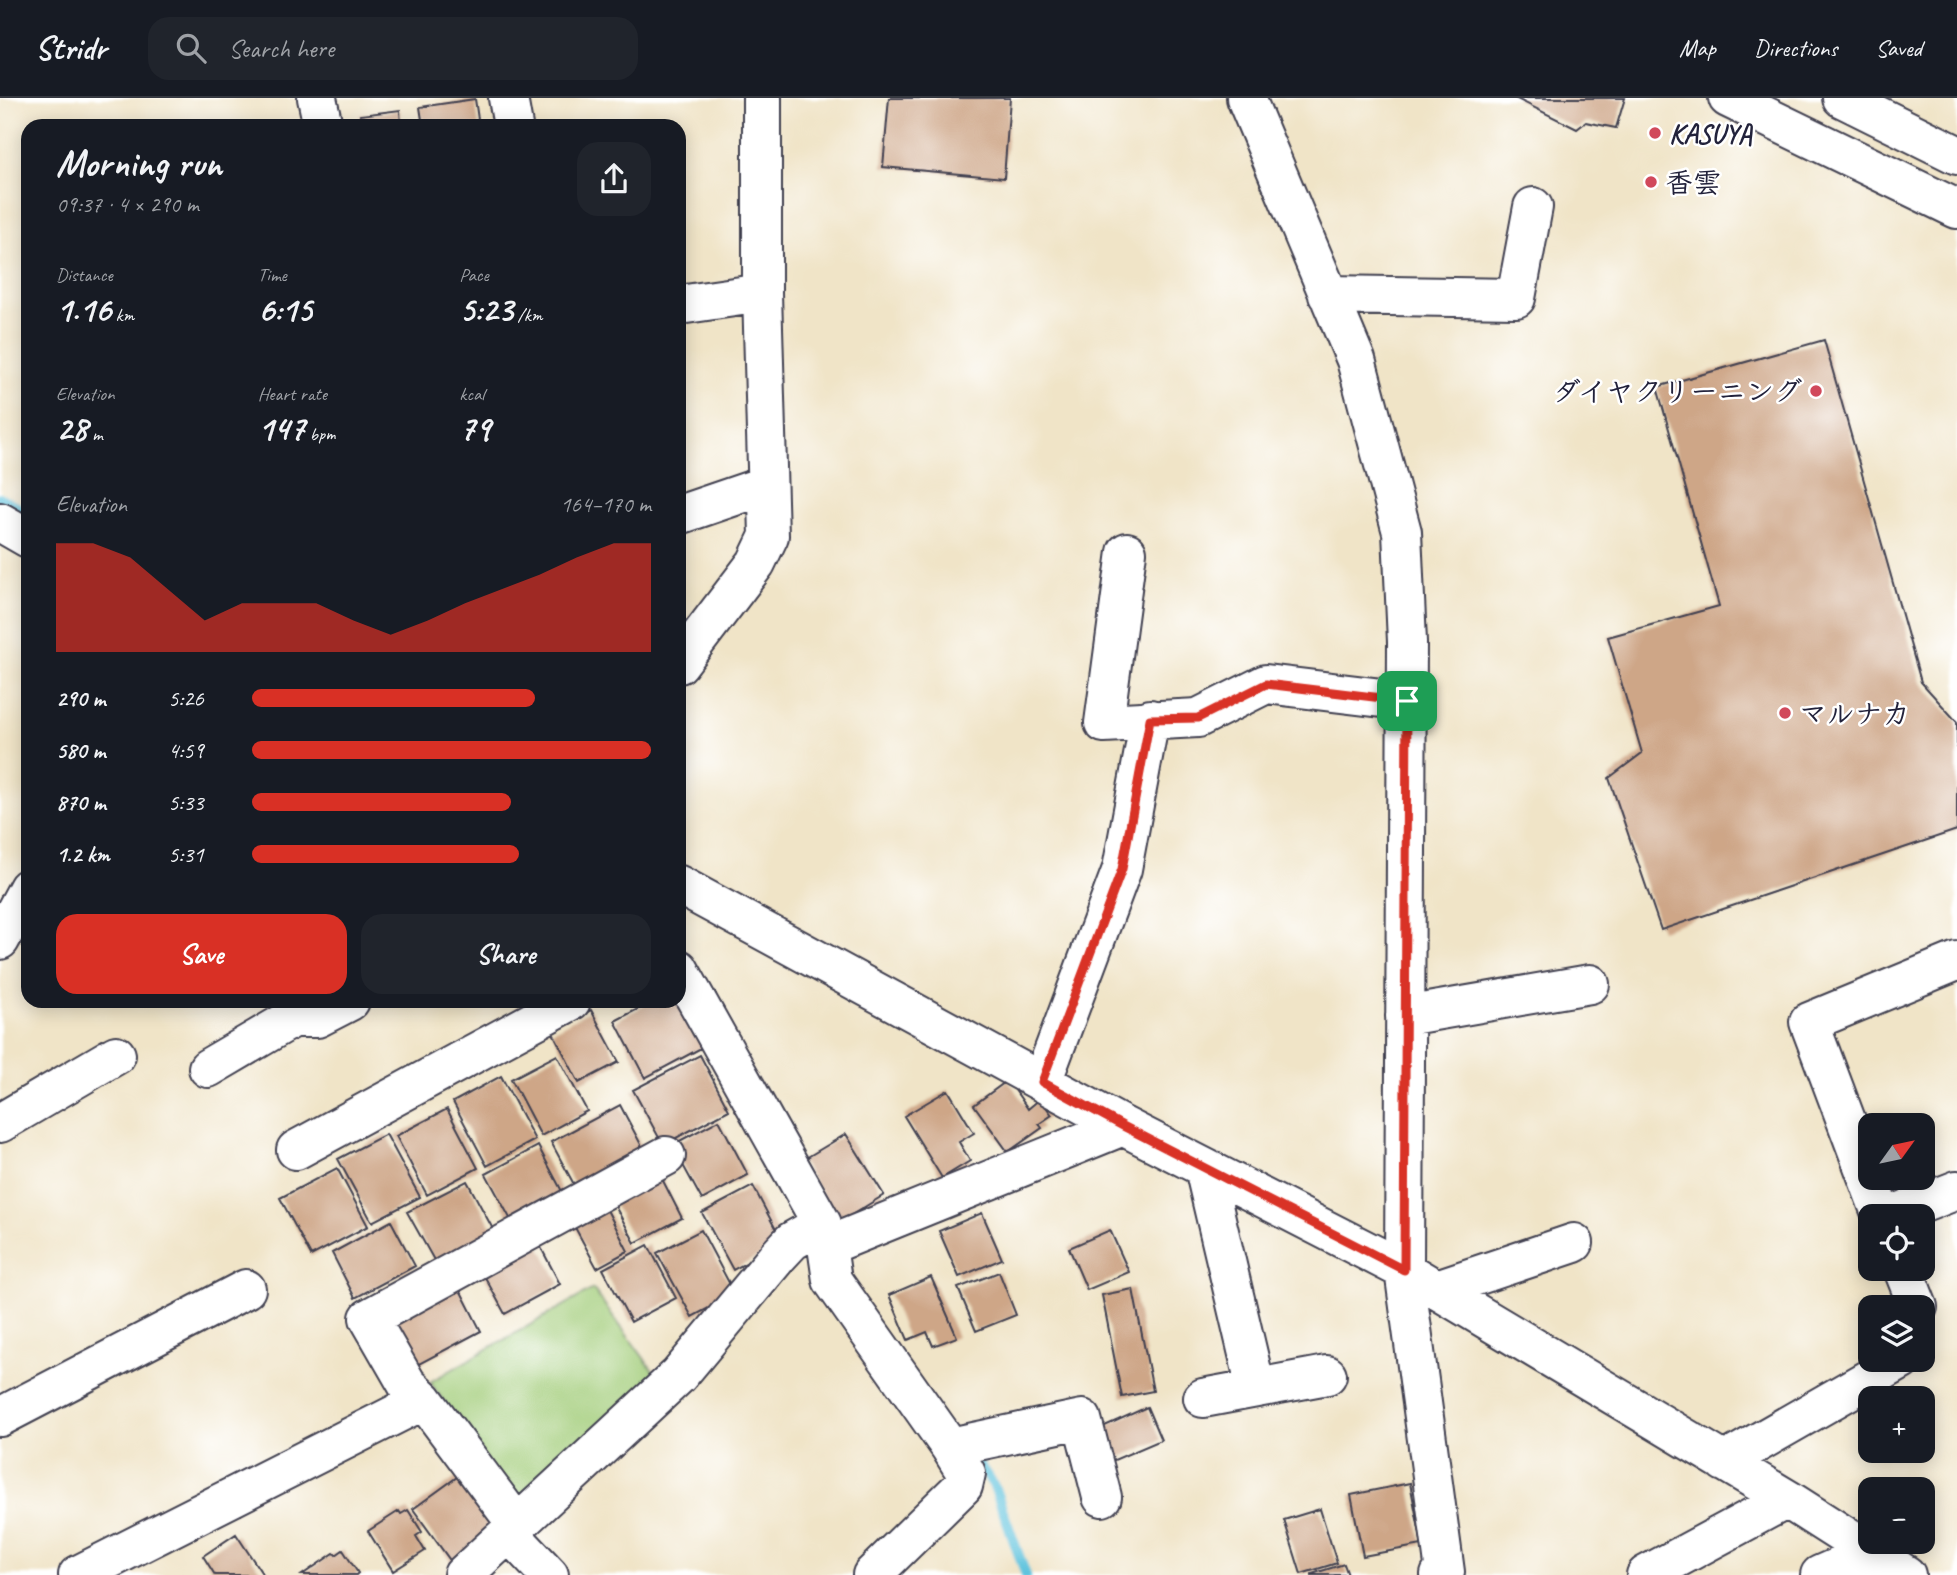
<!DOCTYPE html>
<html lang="en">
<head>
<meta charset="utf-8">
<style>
  :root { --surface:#171b24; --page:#20242c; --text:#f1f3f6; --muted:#9ea1a6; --line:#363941; --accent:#d93025 }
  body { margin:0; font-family:Caveat,"Klee One",sans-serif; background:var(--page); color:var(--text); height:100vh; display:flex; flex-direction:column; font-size:26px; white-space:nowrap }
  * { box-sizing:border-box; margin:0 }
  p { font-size:23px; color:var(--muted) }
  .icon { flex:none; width:38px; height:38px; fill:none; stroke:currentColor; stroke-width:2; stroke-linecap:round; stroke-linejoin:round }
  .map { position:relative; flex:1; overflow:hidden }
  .sheet { position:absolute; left:21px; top:21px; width:665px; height:889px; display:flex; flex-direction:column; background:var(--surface); border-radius:21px; box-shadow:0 4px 18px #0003 }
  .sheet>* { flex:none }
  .needle { width:46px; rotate:57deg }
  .fabs { position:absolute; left:1858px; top:1015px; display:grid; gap:14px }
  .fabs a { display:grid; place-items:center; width:77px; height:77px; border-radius:14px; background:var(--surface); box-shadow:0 4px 18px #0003; font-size:35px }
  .pin { position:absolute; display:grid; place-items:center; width:60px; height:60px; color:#fff; margin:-30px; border-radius:14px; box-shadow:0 4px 10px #0006 }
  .round { display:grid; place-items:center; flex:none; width:74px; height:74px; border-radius:21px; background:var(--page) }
  .summary { display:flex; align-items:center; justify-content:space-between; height:119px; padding:0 35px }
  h1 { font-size:38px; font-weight:700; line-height:52px }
  .stats { display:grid; grid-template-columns:repeat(3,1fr); gap:10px; height:119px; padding:7px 35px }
  .stats div { display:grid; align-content:center }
  .stats b { font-size:35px; font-weight:700 }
  .stats small { font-size:19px; font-weight:400 }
  .stats p { font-size:19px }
  .chart { height:196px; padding:14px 35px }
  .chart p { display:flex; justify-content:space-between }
  .chart svg { width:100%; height:126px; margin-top:7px; fill:var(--accent); opacity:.7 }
  .primary-button { display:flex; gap:14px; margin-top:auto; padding:14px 35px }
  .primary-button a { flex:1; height:80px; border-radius:21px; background:var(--accent); color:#fff; font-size:28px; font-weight:700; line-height:80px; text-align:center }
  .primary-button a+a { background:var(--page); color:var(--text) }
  ul { padding:0 35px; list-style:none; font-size:23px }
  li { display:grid; grid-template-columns:112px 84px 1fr; align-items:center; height:52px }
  li i { height:18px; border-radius:9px; background:var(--accent) }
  header { display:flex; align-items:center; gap:42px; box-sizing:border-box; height:98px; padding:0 35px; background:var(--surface); border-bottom:2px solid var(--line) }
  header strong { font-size:33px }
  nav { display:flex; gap:38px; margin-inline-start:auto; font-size:24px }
  .search { width:490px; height:63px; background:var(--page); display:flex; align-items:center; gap:18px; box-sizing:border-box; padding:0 24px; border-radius:21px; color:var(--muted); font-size:26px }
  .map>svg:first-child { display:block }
  .green { fill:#a1cc78; stroke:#62775a; stroke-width:2 }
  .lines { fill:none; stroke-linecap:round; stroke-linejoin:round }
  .stream { stroke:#5fc3dd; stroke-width:10 }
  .building { fill:#cea687 }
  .minor-casing { stroke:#413f50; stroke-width:42 }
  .minor { stroke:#fff; stroke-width:38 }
  .route-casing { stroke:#fff; stroke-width:14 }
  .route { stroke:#d93025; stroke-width:9 }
  .poi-dot { fill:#d1495b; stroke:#fff; stroke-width:2.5 }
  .labels { text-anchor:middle; stroke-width:5; stroke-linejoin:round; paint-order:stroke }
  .poi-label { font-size:28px; font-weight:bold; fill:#22223b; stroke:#fff; text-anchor:start }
</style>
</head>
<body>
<header>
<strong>Stridr</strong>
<div class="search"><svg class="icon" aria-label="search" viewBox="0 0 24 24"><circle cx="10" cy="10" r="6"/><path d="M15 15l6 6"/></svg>Search here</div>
<nav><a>Map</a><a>Directions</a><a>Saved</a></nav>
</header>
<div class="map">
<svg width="1957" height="1477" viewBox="0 0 1957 1477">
  <rect width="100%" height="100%" fill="#fff"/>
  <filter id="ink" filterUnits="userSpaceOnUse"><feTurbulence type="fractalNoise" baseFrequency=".0143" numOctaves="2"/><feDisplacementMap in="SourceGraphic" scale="14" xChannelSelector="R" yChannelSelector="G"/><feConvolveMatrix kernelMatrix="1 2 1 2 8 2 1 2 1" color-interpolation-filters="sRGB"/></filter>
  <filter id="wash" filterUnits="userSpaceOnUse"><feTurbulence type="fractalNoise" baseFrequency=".00686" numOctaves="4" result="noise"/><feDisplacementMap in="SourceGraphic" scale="28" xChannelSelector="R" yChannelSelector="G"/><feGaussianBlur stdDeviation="1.57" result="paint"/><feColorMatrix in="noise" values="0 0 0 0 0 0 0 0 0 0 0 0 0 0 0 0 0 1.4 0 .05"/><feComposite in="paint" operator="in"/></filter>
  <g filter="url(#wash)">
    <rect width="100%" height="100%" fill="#f0e4c7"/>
    <!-- green -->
    <path class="green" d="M593,1191L663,1286L521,1414L430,1284Z"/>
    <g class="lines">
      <!-- stream -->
      <path class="stream" d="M0,400L28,415
        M976,1362L994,1388L1026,1477"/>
    </g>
    <g id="blocks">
      <!-- building -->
      <path class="building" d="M889,0H1010L1004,80L883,69Z
        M1515,0H1625L1616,30L1586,24L1577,31Z
        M475,1L479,28H423L420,9Z
        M400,12L401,28H361L360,17Z
        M1824,242L1921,584L1957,624V732L1661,832L1609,680L1642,655L1608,539L1719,508L1657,289Z
        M653,903H678L703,949L645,980L615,923Z
        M591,912L619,964L579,985L552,933Z
        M557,957L587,1013L541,1038L511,981Z
        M700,957L729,1012L663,1047L633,992Z
        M501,978L535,1042L487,1068L453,1004Z
        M1008,982L1028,1011L1040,1001L1052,1017L1039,1026L1042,1030L1008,1054L974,1007Z
        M948,992L974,1035L959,1044L970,1063L942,1080L904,1018Z
        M620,1007L646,1056L577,1092L551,1044Z
        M447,1011L478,1070L427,1097L396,1038Z
        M719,1022L748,1077L702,1102L672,1047Z
        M386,1036L420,1099L372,1124L338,1061Z
        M846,1036L884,1097L840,1124L801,1063Z
        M538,1048L564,1097L512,1124L486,1076Z
        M337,1070L368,1128L311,1158L280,1100Z
        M657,1071L682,1120L635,1145L609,1097Z
        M467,1083L494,1133L435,1164L407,1114Z
        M753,1088L783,1145L733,1172L702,1115Z
        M604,1106L628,1153L597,1170L572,1124Z
        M982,1115L1002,1161L959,1179L939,1133Z
        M391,1123L415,1168L355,1200L332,1155Z
        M701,1132L735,1196L692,1219L657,1155Z
        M1110,1132L1129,1174L1087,1192L1069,1150Z
        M536,1140L560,1186L505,1216L480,1170Z
        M648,1147L676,1200L631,1224L603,1171Z
        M999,1174L1016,1217L976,1233L958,1190Z
        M931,1179L957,1239L933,1248L927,1234L908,1242L889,1197Z
        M456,1184L481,1233L417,1267L391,1219Z
        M1133,1191L1153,1293L1122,1299L1102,1197Z
        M1147,1309L1161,1342L1112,1363L1098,1331Z
        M464,1374L503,1428L452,1465L413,1411Z
        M1410,1385L1422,1447L1363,1458L1351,1397Z
        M1320,1411L1337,1465L1301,1476L1284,1422Z
        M408,1412L422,1434L416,1438L425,1453L393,1473L368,1433L399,1413L401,1416Z
        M236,1436L263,1477H215L203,1458Z
        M343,1452L358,1475L356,1477H302L334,1455L336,1457Z
        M1344,1466L1348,1477H1312V1476Z"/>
    </g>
  </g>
  <g filter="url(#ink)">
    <use href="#blocks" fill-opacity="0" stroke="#413f50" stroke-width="2"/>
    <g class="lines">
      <!-- minor casing -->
      <g class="minor-casing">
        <path id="minor" d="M317,0L323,28
          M508,0L513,28
          M1246,0L1356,262L1402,434L1407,544L1404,1172L1445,1474L1440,1477
          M1728,0L1957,111
          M1842,0L1957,57
          M1328,197L1516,200L1533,109
          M679,207L762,195
          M679,417L767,387
          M0,424L28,440
          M1127,454L1104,625L1198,620L1266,586L1407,603
          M679,566L756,465L769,438L762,195V0
          M679,787L1123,1028L1404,1172L1787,1401L1906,1477
          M0,842L28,790
          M679,871L822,1126L827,1148L1123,1028
          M1405,918L1590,886
          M208,970L293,920H317L350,903
          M1042,984L1122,771L1150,621
          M0,1025L116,957
          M296,1052L571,903
          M1204,1070L1256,1290
          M1882,1118L1809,924L1957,863
          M1890,1118L1957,1092
          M827,1148L832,1182L950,1349L1082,1321L1102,1399
          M1903,1171L1918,1209
          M1437,1191L1574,1145
          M1203,1300L1327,1277
          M0,1319L246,1191
          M1724,1364L1902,1262
          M518,1428L424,1302L407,1286L369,1220L666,1058
          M510,1436L549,1477
          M78,1477L424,1302
          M463,1477L679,1277L778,1158L792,1143L822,1126
          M872,1477L963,1388L966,1375L950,1349
          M1646,1477L1787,1401
          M1820,1477L1870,1455"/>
      </g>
      <!-- minor -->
      <use href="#minor" class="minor"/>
    </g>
  </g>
  <g class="lines" filter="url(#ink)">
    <!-- route casing -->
    <g class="route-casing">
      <path id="route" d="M1266,586L1407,603L1404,1172L1123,1028L1042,984L1122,771L1150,621L1198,620Z"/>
    </g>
    <!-- route -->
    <use href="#route" class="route"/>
  </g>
  <!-- markers -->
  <g class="poi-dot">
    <circle cx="1655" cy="35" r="7"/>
    <circle cx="1651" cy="84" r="7"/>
    <circle cx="1816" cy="293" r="7"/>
    <circle cx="1785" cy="615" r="7"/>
  </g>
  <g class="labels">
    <!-- poi labels -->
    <g class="poi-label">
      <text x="1669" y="45">KASUYA</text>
      <text x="1665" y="94">香雲</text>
      <text x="1802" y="303" text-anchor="end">ダイヤクリーニング</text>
      <text x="1799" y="625">マルナカ</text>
    </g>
  </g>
</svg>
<div class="fabs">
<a><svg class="needle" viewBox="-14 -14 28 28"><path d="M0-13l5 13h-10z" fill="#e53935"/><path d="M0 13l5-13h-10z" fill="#9ea1a6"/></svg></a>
<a><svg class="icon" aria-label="locate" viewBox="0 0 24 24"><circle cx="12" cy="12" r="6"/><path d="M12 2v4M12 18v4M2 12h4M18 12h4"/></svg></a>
<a><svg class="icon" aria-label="layers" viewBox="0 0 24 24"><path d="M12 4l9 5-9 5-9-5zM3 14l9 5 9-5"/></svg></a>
<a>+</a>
<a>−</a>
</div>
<div class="pin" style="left:1407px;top:603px;background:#1e9e55"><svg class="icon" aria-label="arrive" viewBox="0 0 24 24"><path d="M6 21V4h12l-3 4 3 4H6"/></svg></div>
<section class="sheet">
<div class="summary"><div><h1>Morning run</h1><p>09:37 · 4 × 290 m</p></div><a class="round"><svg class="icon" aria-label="share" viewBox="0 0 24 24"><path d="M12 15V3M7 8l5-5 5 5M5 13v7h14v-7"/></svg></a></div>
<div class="stats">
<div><p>Distance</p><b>1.16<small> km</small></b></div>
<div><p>Time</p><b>6:15</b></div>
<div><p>Pace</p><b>5:23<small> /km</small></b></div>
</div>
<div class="stats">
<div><p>Elevation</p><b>28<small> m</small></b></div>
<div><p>Heart rate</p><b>147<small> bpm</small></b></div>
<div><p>kcal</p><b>79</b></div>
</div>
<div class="chart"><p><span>Elevation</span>164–170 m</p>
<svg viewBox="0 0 160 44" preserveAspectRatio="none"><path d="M0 44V6L10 6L20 11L30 22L40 33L50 27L60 27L70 27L80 33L90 38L100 33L110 27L120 22L130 17L140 11L150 6L160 6V44z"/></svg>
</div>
<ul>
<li><b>290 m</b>5:26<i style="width:71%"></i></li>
<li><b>580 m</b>4:59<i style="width:100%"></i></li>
<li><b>870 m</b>5:33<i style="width:65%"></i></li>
<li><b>1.2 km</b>5:31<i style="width:67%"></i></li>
</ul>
<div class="primary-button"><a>Save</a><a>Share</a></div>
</section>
</div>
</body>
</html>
